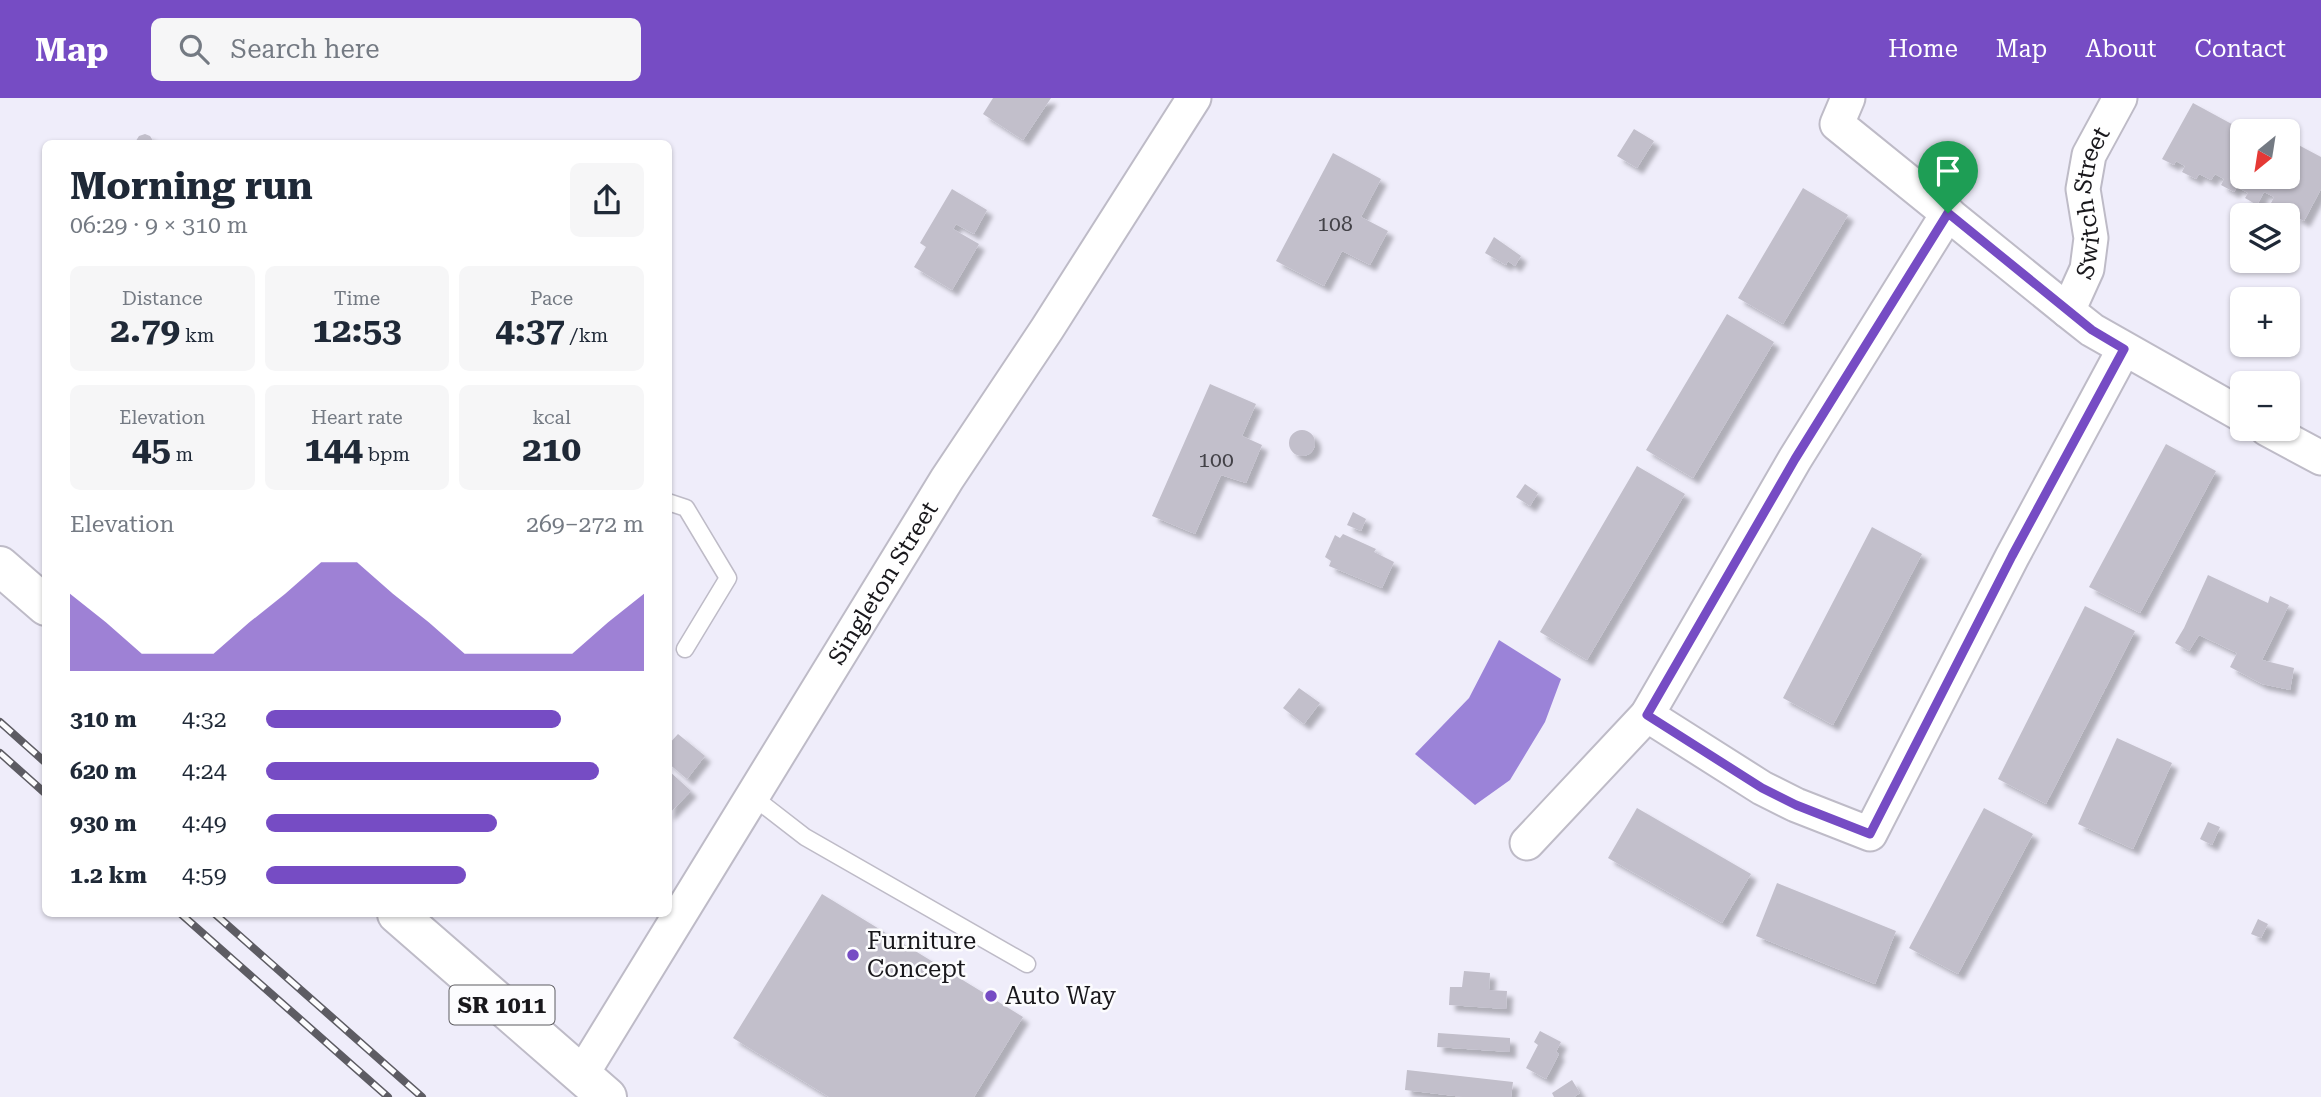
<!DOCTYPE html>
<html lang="en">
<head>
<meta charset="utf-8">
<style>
  :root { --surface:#fff; --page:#f6f6f7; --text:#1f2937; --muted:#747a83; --accent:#764cc4 }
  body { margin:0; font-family:"Roboto Serif",serif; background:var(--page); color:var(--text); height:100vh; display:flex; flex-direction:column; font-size:26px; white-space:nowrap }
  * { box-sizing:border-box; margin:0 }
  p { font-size:23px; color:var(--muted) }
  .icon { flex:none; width:38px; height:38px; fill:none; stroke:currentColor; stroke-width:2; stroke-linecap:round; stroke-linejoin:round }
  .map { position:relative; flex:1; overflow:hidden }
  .panel { position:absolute; left:42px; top:42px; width:630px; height:777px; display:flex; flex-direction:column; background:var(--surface); border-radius:10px; box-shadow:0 2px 5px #0004 }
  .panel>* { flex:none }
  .needle { width:46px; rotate:210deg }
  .buttons { position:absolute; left:2230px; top:21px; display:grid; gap:14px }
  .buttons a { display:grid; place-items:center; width:70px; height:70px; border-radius:10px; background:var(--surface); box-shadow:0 2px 5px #0004; font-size:35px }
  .pin { position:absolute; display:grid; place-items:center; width:60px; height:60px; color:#fff; margin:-72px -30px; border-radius:50% 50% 50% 0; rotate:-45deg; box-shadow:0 0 7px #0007 }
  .pin .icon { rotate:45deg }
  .round { display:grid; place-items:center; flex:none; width:74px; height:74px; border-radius:10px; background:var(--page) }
  .overview { display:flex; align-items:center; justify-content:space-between; height:119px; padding:0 28px }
  h1 { font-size:38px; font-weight:700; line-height:52px }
  .metrics { display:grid; grid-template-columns:repeat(3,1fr); gap:10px; height:119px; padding:7px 28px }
  .metrics div { display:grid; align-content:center; border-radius:10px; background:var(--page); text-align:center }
  .metrics b { font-size:35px; font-weight:700 }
  .metrics small { font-size:19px; font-weight:400 }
  .metrics p { font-size:19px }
  .chart { height:196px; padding:14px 28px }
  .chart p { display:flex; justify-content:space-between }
  .chart svg { width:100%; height:126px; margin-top:7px; fill:var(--accent); opacity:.7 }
  ul { padding:0 28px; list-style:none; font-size:23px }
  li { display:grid; grid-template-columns:112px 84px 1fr; align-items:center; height:52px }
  li i { height:18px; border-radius:9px; background:var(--accent) }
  header { display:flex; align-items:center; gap:42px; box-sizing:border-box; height:98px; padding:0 35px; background:var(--accent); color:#fff }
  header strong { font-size:33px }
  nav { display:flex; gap:38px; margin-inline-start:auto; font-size:24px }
  .search { width:490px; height:63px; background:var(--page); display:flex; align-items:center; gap:18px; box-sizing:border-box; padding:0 24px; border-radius:10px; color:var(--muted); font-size:26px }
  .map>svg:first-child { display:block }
  .water { fill:#9b83d8 }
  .building { fill:#c2bfcb; filter:url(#shadow) }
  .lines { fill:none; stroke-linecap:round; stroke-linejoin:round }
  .service-casing { stroke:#bebbc7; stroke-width:19 }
  .minor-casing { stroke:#bebbc7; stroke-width:37 }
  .primary-casing { stroke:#bebbc7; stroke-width:42 }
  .service { stroke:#fff; stroke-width:16 }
  .minor { stroke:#fff; stroke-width:33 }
  .primary { stroke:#fff; stroke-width:38 }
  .rail-casing { stroke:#5d5c63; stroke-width:8 }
  .rail { stroke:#fcfcfe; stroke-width:5; stroke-dasharray:16; stroke-linecap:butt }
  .route-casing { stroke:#fff; stroke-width:14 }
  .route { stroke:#764cc4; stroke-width:9 }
  .poi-dot { fill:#764cc4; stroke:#fcfcfe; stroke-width:2.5 }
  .labels { text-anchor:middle; stroke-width:5; stroke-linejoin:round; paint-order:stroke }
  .number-label { font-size:21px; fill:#434248 }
  .shield { fill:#fcfcfe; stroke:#5d5c60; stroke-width:2 }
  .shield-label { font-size:23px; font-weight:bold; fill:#19181c }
  .street-label { font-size:24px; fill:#19181c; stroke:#fcfcfe }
  .poi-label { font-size:24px; fill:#19181c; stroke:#fcfcfe; text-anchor:start }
</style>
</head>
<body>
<header>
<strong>Map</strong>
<div class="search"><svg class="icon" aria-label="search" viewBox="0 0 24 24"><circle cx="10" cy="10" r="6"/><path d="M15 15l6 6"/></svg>Search here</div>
<nav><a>Home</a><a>Map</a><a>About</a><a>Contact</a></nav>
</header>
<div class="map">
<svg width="2321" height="999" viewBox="0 0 2321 999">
  <defs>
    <filter id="shadow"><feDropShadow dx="6" dy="6" stdDeviation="2" flood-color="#0004"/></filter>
  </defs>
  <rect width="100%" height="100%" fill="#efedfa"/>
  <!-- water -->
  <path class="water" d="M1499,542L1561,581L1545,624L1510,682L1475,707L1415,656L1469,600Z"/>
  <!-- building -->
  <path class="building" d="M993,0H1051L1023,42L983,16Z
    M2193,5L2239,30L2242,25L2257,33H2242V79H2287V46L2289,42L2321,59V91L2304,123L2294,118L2297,113L2286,106L2283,112L2271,105L2274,99L2264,94L2257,107L2245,100L2248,95L2237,89L2234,94L2221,87L2224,81L2215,76L2211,82L2199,76L2196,81L2182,74L2185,68L2176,63L2174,67L2162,61Z
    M1634,31L1654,43L1637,70L1617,58Z
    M145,36L150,38L155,46H134L139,38Z
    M1333,55L1381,81L1361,119L1388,133L1370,167L1342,153L1324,188L1276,163Z
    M1803,90L1848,117L1783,226L1738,200Z
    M952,91L987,112L974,136L956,126L953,131L979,146L952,192L914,169L926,149L920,145Z
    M1494,139L1521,158L1515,168L1508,163L1506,167L1485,155Z
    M1727,216L1774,244L1693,380L1646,352Z
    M1210,286L1256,306L1242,338L1262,347L1246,385L1221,377L1195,436L1152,418Z
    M1289 345a13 13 0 1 1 26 0a13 13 0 1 1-26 0Z
    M2166,346L2216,373L2140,515L2089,489Z
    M1637,368L1685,396L1587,562L1540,534Z
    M1525,386L1538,395L1530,408L1516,399Z
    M1353,414L1366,421L1361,433L1347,427Z
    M1872,429L1922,456L1833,627L1783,600Z
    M1343,436L1376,451L1374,454L1394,464L1382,490L1329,468L1331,463L1325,459L1335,437L1340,440Z
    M2208,477L2268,505L2270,498L2289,507L2262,562L2294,570L2290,592L2262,586L2230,569L2237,555L2199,537L2189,553L2175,545L2184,530Z
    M2085,508L2135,533L2046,706L1998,681Z
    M1299,590L1320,605L1304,626L1283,610Z
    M678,636L705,658L687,681L668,665V647Z
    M2117,640L2172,665L2133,751L2078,726Z
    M668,672L691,693L668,717Z
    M1637,710L1751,776L1722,825L1608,760Z
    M1984,710L2033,736L1958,876L1909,850Z
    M2208,724L2220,729L2212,747L2200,741Z
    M1777,785L1896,833L1875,886L1756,838Z
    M822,796L1023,919L974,999H829L733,940Z
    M2258,821L2268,826L2261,840L2251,836Z
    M1464,873L1490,875L1489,892L1507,893L1506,911L1449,907L1450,889H1462Z
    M1540,933L1561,944L1556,954L1559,956L1546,981L1526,970L1538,947L1534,944Z
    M1438,935L1510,940V954L1437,949Z
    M1407,972L1513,984L1511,999H1463L1405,992Z
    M1572,982L1580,995L1574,999H1554L1552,995Z"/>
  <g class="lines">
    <!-- service casing -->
    <g class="service-casing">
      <path id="service" d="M668,404L686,410L728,480L685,551
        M752,698L805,739L1027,866"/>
    </g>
    <!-- minor casing -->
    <g class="minor-casing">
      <g id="minor">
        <path d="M1848,0L1837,26L2068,213L2092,232L2242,317"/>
        <path id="s1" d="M2068,213L2087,171L2091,140L2083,91L2089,57L2120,0"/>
        <path d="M2267,331L2321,360"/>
        <path d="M1647,617L1762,690L1796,707L1870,736L2012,459L2124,251"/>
        <path d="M1527,745L1647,617L1795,361L1948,115"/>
        <path id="s2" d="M582,976L947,381L1047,231L1194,0"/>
      </g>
    </g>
    <!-- primary casing -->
    <g class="primary-casing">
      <path id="primary" d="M0,468L46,508
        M397,816L607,999"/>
    </g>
    <!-- service -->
    <use href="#service" class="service"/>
    <!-- minor -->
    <use href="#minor" class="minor"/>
    <!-- primary -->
    <use href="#primary" class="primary"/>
    <!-- rail casing -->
    <g class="rail-casing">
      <path id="rail" d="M0,624L46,665
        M0,655L46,696
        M181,816L388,999
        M215,816L422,999"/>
    </g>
    <!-- rail -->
    <use href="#rail" class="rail"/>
  </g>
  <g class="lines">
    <!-- route casing -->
    <g class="route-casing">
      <path id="route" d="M1948,115L2092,232L2124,251L2012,458L1870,736L1796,707L1762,690L1647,617L1795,361Z"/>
    </g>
    <!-- route -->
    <use href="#route" class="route"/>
  </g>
  <!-- markers -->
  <g class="poi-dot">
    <circle cx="853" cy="857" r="7"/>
    <circle cx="991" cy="898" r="7"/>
  </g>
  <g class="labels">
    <!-- number labels -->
    <g class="number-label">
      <text x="1335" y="133">108</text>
      <text x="1216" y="369">100</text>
    </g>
    <!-- shield labels -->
    <rect class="shield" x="449.5" y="887.5" width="105" height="39" rx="5"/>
    <g class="shield-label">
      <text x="502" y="915">SR 1011</text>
    </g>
    <!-- street labels -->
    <g class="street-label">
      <text dy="8" stroke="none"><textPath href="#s1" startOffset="114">Switch Street</textPath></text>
      <text dy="8" stroke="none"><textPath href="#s2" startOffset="576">Singleton Street</textPath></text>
    </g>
    <!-- poi labels -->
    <g class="poi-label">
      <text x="867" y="851">Furniture<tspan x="867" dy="28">Concept</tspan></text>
      <text x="1005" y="906">Auto Way</text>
    </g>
  </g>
</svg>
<div class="buttons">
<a><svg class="needle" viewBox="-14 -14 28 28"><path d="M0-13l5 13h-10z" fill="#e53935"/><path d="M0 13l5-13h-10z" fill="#747a83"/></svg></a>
<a><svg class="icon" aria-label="layers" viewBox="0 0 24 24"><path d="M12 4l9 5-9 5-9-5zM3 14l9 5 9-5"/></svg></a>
<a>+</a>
<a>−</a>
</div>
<div class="pin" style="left:1948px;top:115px;background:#1e9e55"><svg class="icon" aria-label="arrive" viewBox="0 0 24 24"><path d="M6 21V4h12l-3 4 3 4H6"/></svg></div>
<section class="panel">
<div class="overview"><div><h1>Morning run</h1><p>06:29 · 9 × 310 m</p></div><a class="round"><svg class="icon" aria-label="share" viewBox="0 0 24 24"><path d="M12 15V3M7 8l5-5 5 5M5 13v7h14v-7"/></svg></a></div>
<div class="metrics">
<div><p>Distance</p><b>2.79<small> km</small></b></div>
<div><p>Time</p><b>12:53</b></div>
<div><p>Pace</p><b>4:37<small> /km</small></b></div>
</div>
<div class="metrics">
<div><p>Elevation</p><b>45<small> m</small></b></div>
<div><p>Heart rate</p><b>144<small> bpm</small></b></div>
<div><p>kcal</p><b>210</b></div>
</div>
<div class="chart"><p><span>Elevation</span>269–272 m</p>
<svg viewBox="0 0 160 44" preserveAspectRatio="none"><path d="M0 44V17L10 27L20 38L30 38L40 38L50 27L60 17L70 6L80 6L90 17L100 27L110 38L120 38L130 38L140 38L150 27L160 17V44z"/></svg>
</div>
<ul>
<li><b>310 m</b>4:32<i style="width:78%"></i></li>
<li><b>620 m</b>4:24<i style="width:88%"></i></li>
<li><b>930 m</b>4:49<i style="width:61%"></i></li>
<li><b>1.2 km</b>4:59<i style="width:53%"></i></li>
</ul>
</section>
</div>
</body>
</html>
